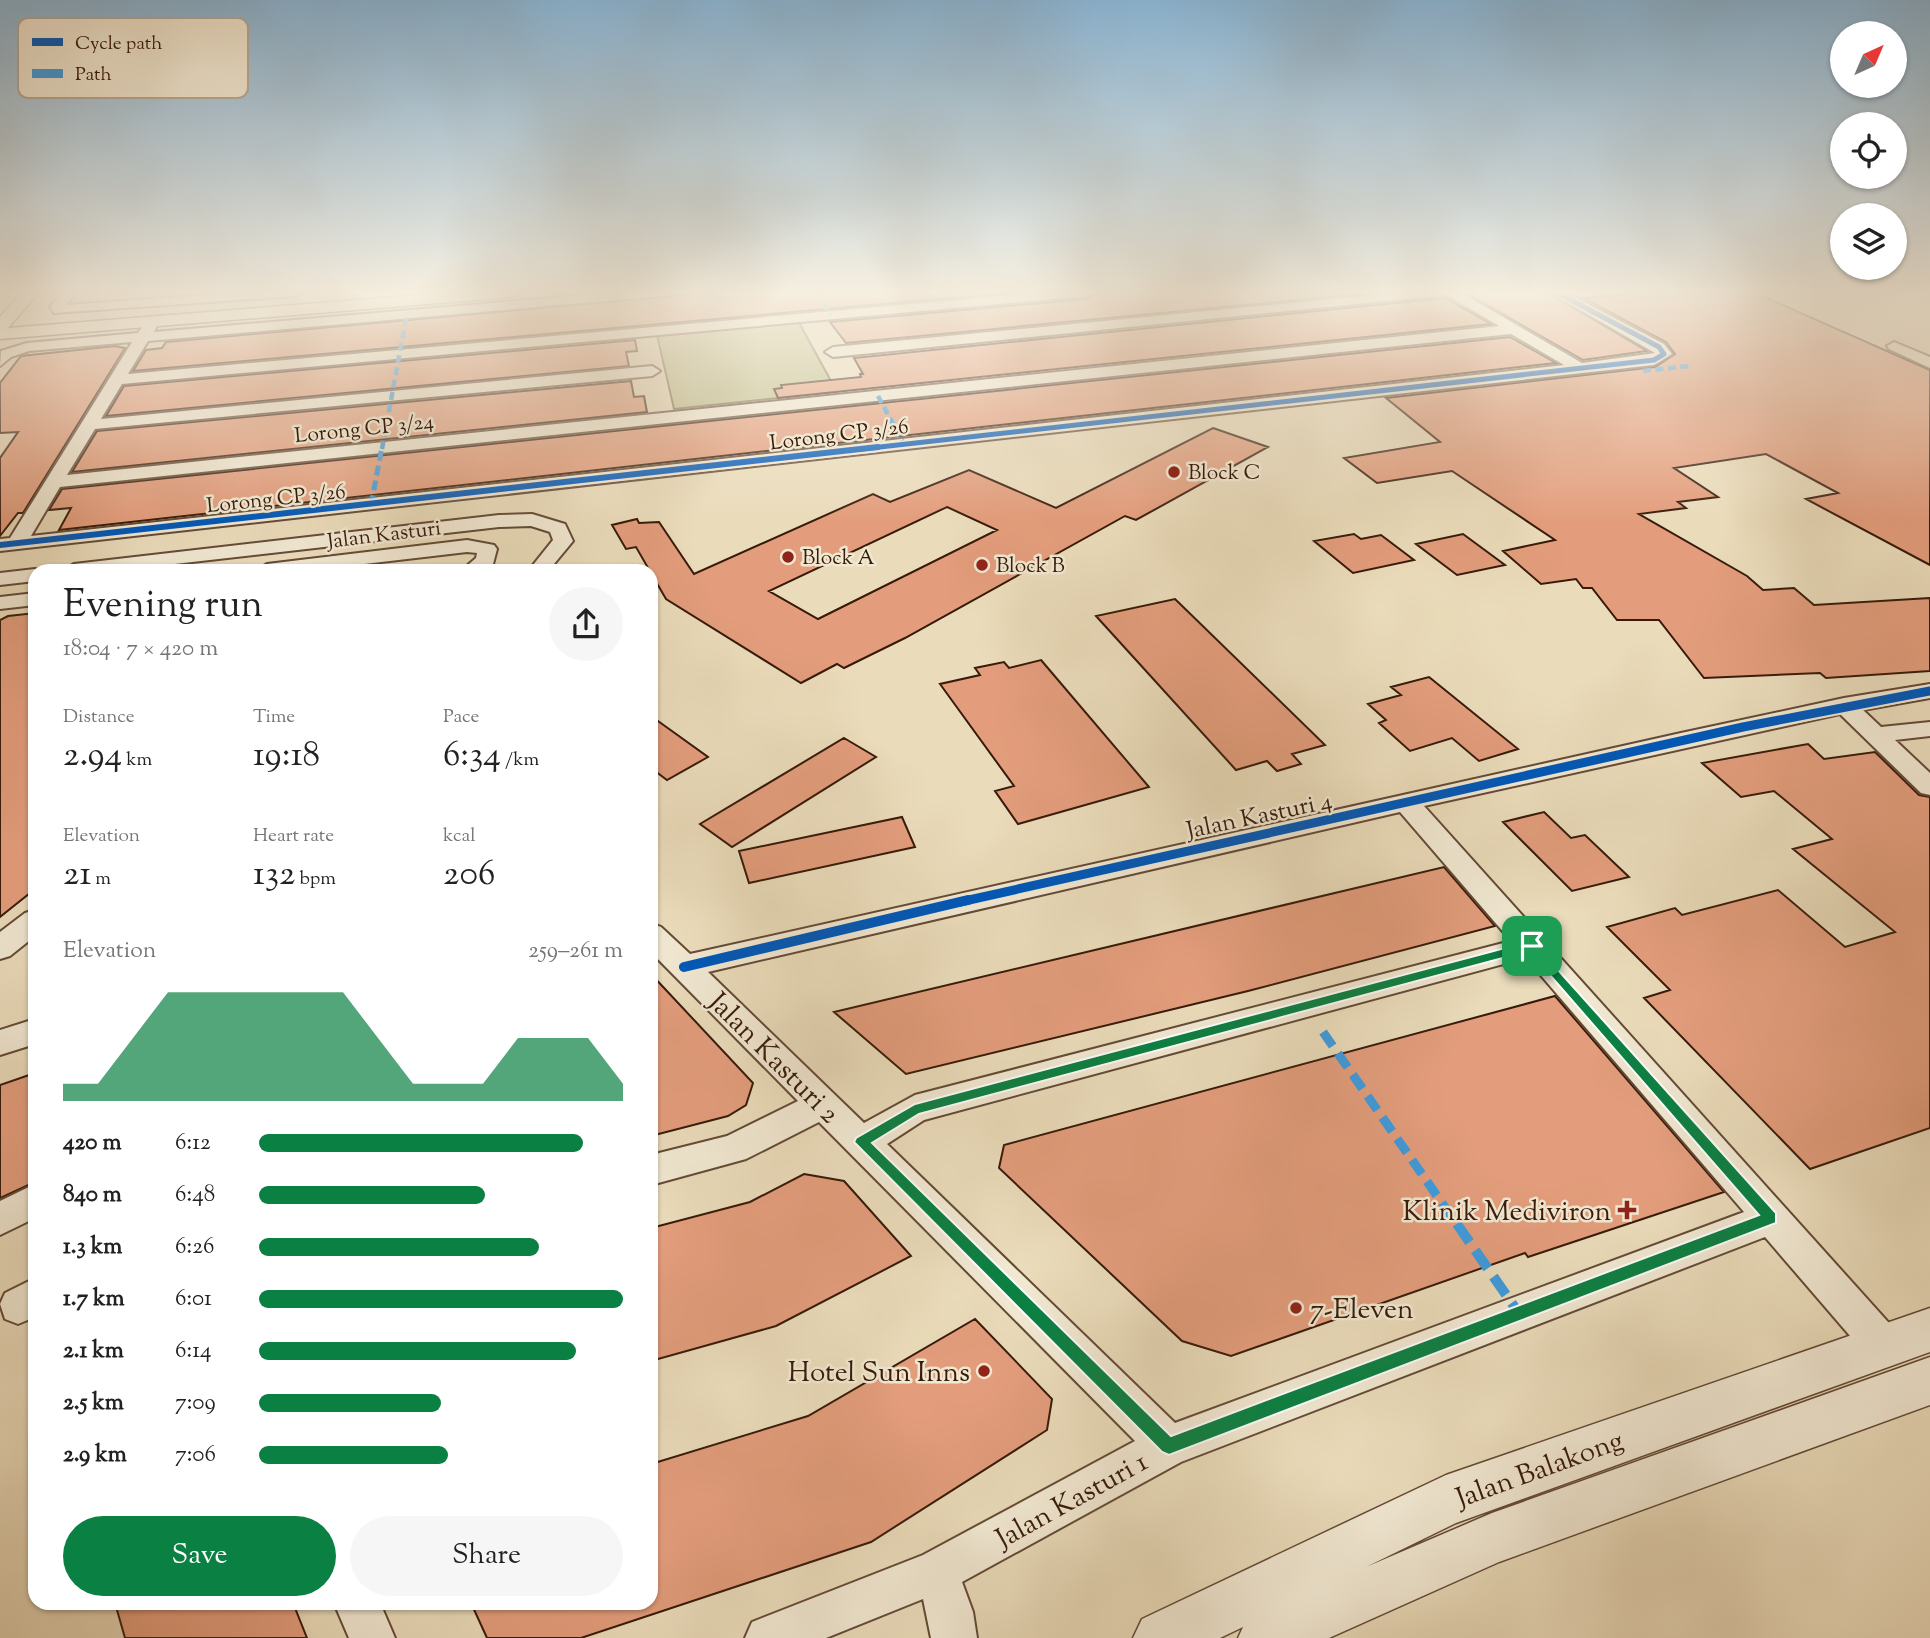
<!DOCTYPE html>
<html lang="en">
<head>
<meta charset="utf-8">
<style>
  :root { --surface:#fff; --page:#f6f6f6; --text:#222; --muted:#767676; --accent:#0b8043 }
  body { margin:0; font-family:"Sorts Mill Goudy",serif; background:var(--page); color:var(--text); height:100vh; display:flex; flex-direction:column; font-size:26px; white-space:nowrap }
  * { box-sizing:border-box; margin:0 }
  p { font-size:23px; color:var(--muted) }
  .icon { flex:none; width:38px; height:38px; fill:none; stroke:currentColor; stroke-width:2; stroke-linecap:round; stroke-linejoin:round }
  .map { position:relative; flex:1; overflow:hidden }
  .drawer { position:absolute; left:28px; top:564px; width:630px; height:1046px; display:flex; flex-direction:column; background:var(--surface); border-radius:21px; box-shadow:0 2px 5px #0004 }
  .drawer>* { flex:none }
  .needle { width:46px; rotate:44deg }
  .buttons { position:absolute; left:1830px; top:21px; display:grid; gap:14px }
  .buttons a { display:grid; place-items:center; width:77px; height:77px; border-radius:50%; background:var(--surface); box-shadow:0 2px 5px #0004; font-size:35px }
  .pin { position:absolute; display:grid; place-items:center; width:60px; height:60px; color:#fff; margin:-30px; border-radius:14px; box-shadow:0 4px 10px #0006 }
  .round { display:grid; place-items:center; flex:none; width:74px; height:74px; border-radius:37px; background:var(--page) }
  .overview { display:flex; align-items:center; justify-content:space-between; height:119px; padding:0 35px }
  h1 { font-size:38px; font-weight:600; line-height:52px }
  .stats { display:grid; grid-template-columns:repeat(3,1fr); gap:10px; height:119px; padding:7px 35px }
  .stats div { display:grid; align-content:center }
  .stats b { font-size:35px; font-weight:600 }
  .stats small { font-size:19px; font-weight:400 }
  .stats p { font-size:19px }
  .chart { height:196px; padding:14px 35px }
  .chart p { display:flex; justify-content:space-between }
  .chart svg { width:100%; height:126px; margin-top:7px; fill:var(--accent); opacity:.7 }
  .primary-button { display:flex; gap:14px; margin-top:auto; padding:14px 35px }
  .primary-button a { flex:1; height:80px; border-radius:42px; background:var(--accent); color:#fff; font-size:28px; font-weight:600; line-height:80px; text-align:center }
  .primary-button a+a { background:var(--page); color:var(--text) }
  ul { padding:0 35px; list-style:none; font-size:23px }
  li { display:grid; grid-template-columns:112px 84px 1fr; align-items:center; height:52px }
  li i { height:18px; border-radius:9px; background:var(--accent) }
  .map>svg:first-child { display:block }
  .green { fill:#bfbe8a; stroke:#7b6c4a; stroke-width:2 }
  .building { fill:#e39d7c; stroke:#371a0a; stroke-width:2; fill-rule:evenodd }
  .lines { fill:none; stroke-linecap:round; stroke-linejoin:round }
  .minor-casing { stroke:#644a36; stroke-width:4 }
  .tertiary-casing { stroke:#644a36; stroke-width:3 }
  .minor { fill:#f1e8d2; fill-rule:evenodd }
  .tertiary { fill:#f1e8d2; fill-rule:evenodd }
  .quiet-far3 { stroke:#3e9bde; stroke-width:4.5; stroke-dasharray:8 4.5; stroke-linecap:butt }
  .quiet-far2 { stroke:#3e9bde; stroke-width:5; stroke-dasharray:10 5; stroke-linecap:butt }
  .quiet-far1 { stroke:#3e9bde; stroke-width:9; stroke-dasharray:17 9; stroke-linecap:butt }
  .quiet { stroke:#3e9bde; stroke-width:10; stroke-dasharray:22 10; stroke-linecap:butt }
  .cycleway-far3-casing { stroke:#f1e8d2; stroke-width:8 }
  .cycleway-far2-casing { stroke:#f1e8d2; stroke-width:10 }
  .cycleway-far1-casing { stroke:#f1e8d2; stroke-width:13 }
  .cycleway-casing { stroke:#f1e8d2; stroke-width:15 }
  .cycleway-far3 { stroke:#0057b8; stroke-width:5 }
  .cycleway-far2 { stroke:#0057b8; stroke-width:6 }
  .cycleway-far1 { stroke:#0057b8; stroke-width:9 }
  .cycleway { stroke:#0057b8; stroke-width:10 }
  .route { fill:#0b8043; stroke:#fff; stroke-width:2; fill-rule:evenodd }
  .poi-dot { fill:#8f2418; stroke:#f1e8d2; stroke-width:2.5 }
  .labels { text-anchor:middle; stroke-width:5; stroke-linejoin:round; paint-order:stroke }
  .far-street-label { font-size:21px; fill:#371a0a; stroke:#f1e8d2 }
  .far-poi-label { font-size:21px; fill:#371a0a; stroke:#f1e8d2; text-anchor:start }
  .street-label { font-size:24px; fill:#371a0a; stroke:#f1e8d2 }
  .near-street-label { font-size:28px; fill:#371a0a; stroke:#f1e8d2 }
  .near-poi-label { font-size:28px; fill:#371a0a; stroke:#f1e8d2; text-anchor:end }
  .key { fill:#f1e8d2; stroke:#b9aa96; stroke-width:2 }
  .key-label { font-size:19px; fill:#371a0a }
</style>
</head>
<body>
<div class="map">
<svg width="1930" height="1638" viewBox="0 0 1930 1638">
  <rect width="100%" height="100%" fill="#eadbba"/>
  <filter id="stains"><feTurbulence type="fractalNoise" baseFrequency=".00286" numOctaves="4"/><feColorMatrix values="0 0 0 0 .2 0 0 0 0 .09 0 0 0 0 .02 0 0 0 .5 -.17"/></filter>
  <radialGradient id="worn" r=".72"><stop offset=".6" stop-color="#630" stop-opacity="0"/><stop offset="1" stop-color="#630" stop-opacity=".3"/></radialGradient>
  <!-- green -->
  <path class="green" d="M797,319L837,392L674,409L656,331Z"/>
  <!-- building -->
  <path class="building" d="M715,292H1018L133,371L146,350L162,348L166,342Z
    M1120,292H1382L846,343L830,322L1086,299L1095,294Z
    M1464,292H1547L1647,351L1583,360Z
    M1652,292H1753L1930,370V565L1806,499L1838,493L1766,454L1674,468L1718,497L1678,502L1686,508L1639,514L1747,576L1763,590L1794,588L1814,605L1930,598V671L1826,678L1820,673L1704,678L1659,620H1617L1592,588H1583L1576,579L1541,584L1503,551L1555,540L1452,471L1377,483L1344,458L1440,442L1386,398L1655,367L1675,354L1666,342L1583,298Z
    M1445,298L1491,324L778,398L774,389L782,388L781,385L861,377L860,374H863L854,358Z
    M1510,337L1556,363L59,530L71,508L49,510L62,489Z
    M635,340L637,351L626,352L629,366L106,416L124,386Z
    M115,346L125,348L23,513H18L0,536V458L18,432L0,433V383L21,356Z
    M631,381L634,397L644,396L647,412L72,472L97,431Z
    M1213,428L1268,447L1136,520L1125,516L905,638L844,668L837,664L801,683L666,599L636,547L626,549L612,525L637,519L639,523L659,522L694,574L873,494L890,502L969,470L1056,508ZM947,507L997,530L818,619L769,591Z
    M1354,534L1361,539L1381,535L1414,560L1353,573L1314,541Z
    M1463,534L1505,565L1457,575L1416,544Z
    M1175,599L1325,745L1292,754L1301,764L1277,771L1267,761L1236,770L1096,616Z
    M35,613V889L0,917V620L8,616Z
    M1041,660L1149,787L1018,824L995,791L1014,786L940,684L980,675L975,668L1004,662L1009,668Z
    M1429,677L1518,749L1479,761L1452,738L1410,751L1379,723L1386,720L1368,704L1401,695L1391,687Z
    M651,716L708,757L667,780L651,768Z
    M844,738L876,757L732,847L700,824Z
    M1808,744L1824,759L1875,752L1919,795L1930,797V1128L1810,1169L1644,998L1670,990L1607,927L1675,908L1682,915L1778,890L1845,947L1895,932L1793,849L1832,839L1774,791L1741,797L1702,763Z
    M1544,812L1571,838L1585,835L1629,877L1572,891L1503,822Z
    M902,817L915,847L749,883L739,851Z
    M1444,867L1495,926L1248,991L906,1074L834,1012Z
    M651,974L753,1083L746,1105L728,1116L651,1136Z
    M1555,996L1724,1192L1528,1257L1525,1253L1231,1356L1182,1341L999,1168L1004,1145Z
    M35,1073V1182L0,1198V1085Z
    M804,1174L844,1181L911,1256L776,1326L651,1361V1228L750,1202Z
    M975,1319L1052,1399L1047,1430L871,1542L581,1638H487L471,1603H651V1464L808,1416Z
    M115,1603H293L307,1638H125Z"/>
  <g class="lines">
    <!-- minor casing -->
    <g class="minor-casing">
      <path id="minor" d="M63,292H77L66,305L248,292H303L296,296L54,313L50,307Z
        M621,292H671L664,296L148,341L128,374L1046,292H1093L1086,296L122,384L101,419L652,366L660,371L652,376L95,429L67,475L1499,326L1446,295L833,357L825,352L833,347L1405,292H1460L1582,363L1655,353L1549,292H1565L1664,344L1672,354L1654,365L0,551V539L10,538L132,342L29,351L11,357L0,366L1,351L27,343L138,333L146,321L151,320L158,324L154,332ZM1511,334L1564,365L31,536L60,487Z
        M1894,342L1930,357V368L1889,349L1887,346Z
        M532,514L565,524L573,541L549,570H529L553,540L550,532L531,526L499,527L122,570H64L74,564L499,515Z
        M467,540L494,545L497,549L493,564L484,570H462L476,558L477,553L467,552L313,570H257L267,564Z
        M35,569L42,570H35V581L0,585V573Z
        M35,593V605L0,609V597Z
        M1930,684V698L1863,710L1881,727L1930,722V736L1895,740L1930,773V795L1921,793L1840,714L1424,806L1897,1332L1902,1345L1897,1358L1883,1364L1869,1358L1765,1237L1181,1462L962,1582L973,1612L977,1638H931L923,1599L826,1638H745L752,1622L923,1555L1135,1441L819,1122L746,1159L651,1185V1155L727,1136L798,1101L651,952V923L661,927L690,954L1681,733L1844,698ZM1400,812L1511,941L915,1095L864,1123L708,972ZM1526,958L1744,1212L1175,1423L887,1144L924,1120Z
        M35,910V936L10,956L0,959V932L25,913Z
        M35,1019V1044L0,1055V1030Z
        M35,1184V1218L0,1235V1201Z
        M35,1278V1317L18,1324L5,1319L0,1304L5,1293Z
        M334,1603H380L395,1638H349Z"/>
    </g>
    <!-- tertiary casing -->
    <g class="tertiary-casing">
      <path id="tertiary" d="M22,292H39L8,328L458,292H521L513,297L0,339V317Z
        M1930,1308V1352L1456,1523L1366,1567L1492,1513L1930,1357V1405L1499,1562L1329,1638H1238L1243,1627L1220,1638H1133L1142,1619L1446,1475Z"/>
    </g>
    <!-- minor -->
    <use href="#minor" class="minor"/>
    <!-- tertiary -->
    <use href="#tertiary" class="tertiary"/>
    <!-- quiet-far3 -->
    <path class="quiet-far3" d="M818,292L830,315
      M1643,371L1689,366
      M878,396L904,444
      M382,449L407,313"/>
    <!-- quiet-far2 -->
    <path class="quiet-far2" d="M371,505L382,447"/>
    <!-- quiet-far1 -->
    <path class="quiet-far1" d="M1323,1032L1458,1226"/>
    <!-- quiet -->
    <path class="quiet" d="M1457,1224L1520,1315"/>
    <!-- cycleway-far3 casing -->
    <g class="cycleway-far3-casing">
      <path id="cycleway-far3" d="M862,449L1654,360L1664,354L1659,347L1556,292"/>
    </g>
    <!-- cycleway-far2 casing -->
    <g class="cycleway-far2-casing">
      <path id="cycleway-far2" d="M0,545L878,447"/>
    </g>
    <!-- cycleway-far1 casing -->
    <g class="cycleway-far1-casing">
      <path id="cycleway-far1" d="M960,902L1743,727L1930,691"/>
    </g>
    <!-- cycleway casing -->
    <g class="cycleway-casing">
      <path id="cycleway" d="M684,967L968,900"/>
    </g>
    <!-- cycleway-far3 -->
    <use href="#cycleway-far3" class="cycleway-far3"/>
    <!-- cycleway-far2 -->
    <use href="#cycleway-far2" class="cycleway-far2"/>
    <!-- cycleway-far1 -->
    <use href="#cycleway-far1" class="cycleway-far1"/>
    <!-- cycleway -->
    <use href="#cycleway" class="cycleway"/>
  </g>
  <!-- sky -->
  <linearGradient id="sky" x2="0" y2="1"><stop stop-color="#8ab6d6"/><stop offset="0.56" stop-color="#f6efe0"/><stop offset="1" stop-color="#f6efe0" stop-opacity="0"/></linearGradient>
  <rect width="1930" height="521" fill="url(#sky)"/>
  <!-- route -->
  <path class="route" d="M1532,941L1776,1213V1223L1169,1455L1162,1452L854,1142L856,1138L915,1104ZM1529,951L1759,1215L1171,1436L872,1143L919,1114Z"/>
  <!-- markers -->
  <g class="poi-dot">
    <circle cx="1174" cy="472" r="7"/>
    <circle cx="788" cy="557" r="7"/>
    <circle cx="982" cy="565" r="7"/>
    <path d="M1623.5 1199.5h7v7h7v7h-7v7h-7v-7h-7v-7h7z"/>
    <circle cx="1296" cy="1308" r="7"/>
    <circle cx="984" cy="1371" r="7"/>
  </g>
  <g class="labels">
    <!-- far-street labels -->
    <g class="far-street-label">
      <text transform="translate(364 428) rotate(-6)" y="7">Lorong CP 3/24</text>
      <text transform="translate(839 434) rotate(-7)" y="7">Lorong CP 3/26</text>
      <text transform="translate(276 498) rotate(-6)" y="7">Lorong CP 3/26</text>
      <text transform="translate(384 534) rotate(-7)" y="7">Jalan Kasturi</text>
    </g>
    <!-- far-poi labels -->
    <g class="far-poi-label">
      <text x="1188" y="479">Block C</text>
      <text x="802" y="564">Block A</text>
      <text x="996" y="572">Block B</text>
    </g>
    <!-- street labels -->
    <g class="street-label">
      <text transform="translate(1259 815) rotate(-12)" y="8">Jalan Kasturi 4</text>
    </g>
    <!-- near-street labels -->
    <g class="near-street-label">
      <text transform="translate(775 1057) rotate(45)" y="10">Jalan Kasturi 2</text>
      <text transform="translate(1539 1468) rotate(-20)" y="10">Jalan Balakong</text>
      <text transform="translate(1071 1499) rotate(-29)" y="10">Jalan Kasturi 1</text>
    </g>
    <!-- near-poi labels -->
    <g class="near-poi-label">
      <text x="1611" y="1220">Klinik Mediviron</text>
      <text x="1310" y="1318" text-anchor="start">7-Eleven</text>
      <text x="970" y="1381">Hotel Sun Inns</text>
    </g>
  </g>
  <!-- legend -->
  <rect x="18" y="18" width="230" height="80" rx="10" class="key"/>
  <rect x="32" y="38" width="31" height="8" fill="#0057b8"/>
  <rect x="32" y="69" width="31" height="9" fill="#3e9bde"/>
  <g class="key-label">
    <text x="75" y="49">Cycle path</text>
    <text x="75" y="80">Path</text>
  </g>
  <rect width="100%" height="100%" filter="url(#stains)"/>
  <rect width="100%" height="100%" fill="url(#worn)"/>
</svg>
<div class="buttons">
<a><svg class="needle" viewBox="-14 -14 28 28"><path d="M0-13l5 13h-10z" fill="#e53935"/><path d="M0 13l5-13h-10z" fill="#767676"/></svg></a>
<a><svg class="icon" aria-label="locate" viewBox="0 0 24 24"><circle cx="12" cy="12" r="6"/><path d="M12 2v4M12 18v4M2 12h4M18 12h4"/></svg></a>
<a><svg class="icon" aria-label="layers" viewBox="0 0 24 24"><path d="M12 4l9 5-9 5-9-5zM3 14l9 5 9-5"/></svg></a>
</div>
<div class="pin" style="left:1532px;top:946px;background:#1e9e55"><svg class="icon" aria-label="arrive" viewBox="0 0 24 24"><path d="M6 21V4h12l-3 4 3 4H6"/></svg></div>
<section class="drawer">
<div class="overview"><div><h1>Evening run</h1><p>18:04 · 7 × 420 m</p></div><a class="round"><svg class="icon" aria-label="share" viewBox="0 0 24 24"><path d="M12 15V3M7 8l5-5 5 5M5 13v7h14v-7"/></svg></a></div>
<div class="stats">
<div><p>Distance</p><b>2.94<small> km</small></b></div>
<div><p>Time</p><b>19:18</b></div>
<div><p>Pace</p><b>6:34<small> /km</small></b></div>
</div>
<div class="stats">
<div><p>Elevation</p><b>21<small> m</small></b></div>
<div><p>Heart rate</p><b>132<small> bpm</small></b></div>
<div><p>kcal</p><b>206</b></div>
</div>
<div class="chart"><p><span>Elevation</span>259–261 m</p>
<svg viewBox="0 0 160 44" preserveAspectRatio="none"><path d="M0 44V38L10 38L20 22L30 6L40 6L50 6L60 6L70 6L80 6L90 22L100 38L110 38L120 38L130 22L140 22L150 22L160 38V44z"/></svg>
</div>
<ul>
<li><b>420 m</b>6:12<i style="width:89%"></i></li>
<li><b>840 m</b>6:48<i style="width:62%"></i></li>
<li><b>1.3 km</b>6:26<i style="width:77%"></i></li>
<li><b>1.7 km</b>6:01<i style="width:100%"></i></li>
<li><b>2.1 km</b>6:14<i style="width:87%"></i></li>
<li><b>2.5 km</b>7:09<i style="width:50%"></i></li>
<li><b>2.9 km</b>7:06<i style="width:52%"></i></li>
</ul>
<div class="primary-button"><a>Save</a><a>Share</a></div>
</section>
</div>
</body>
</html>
